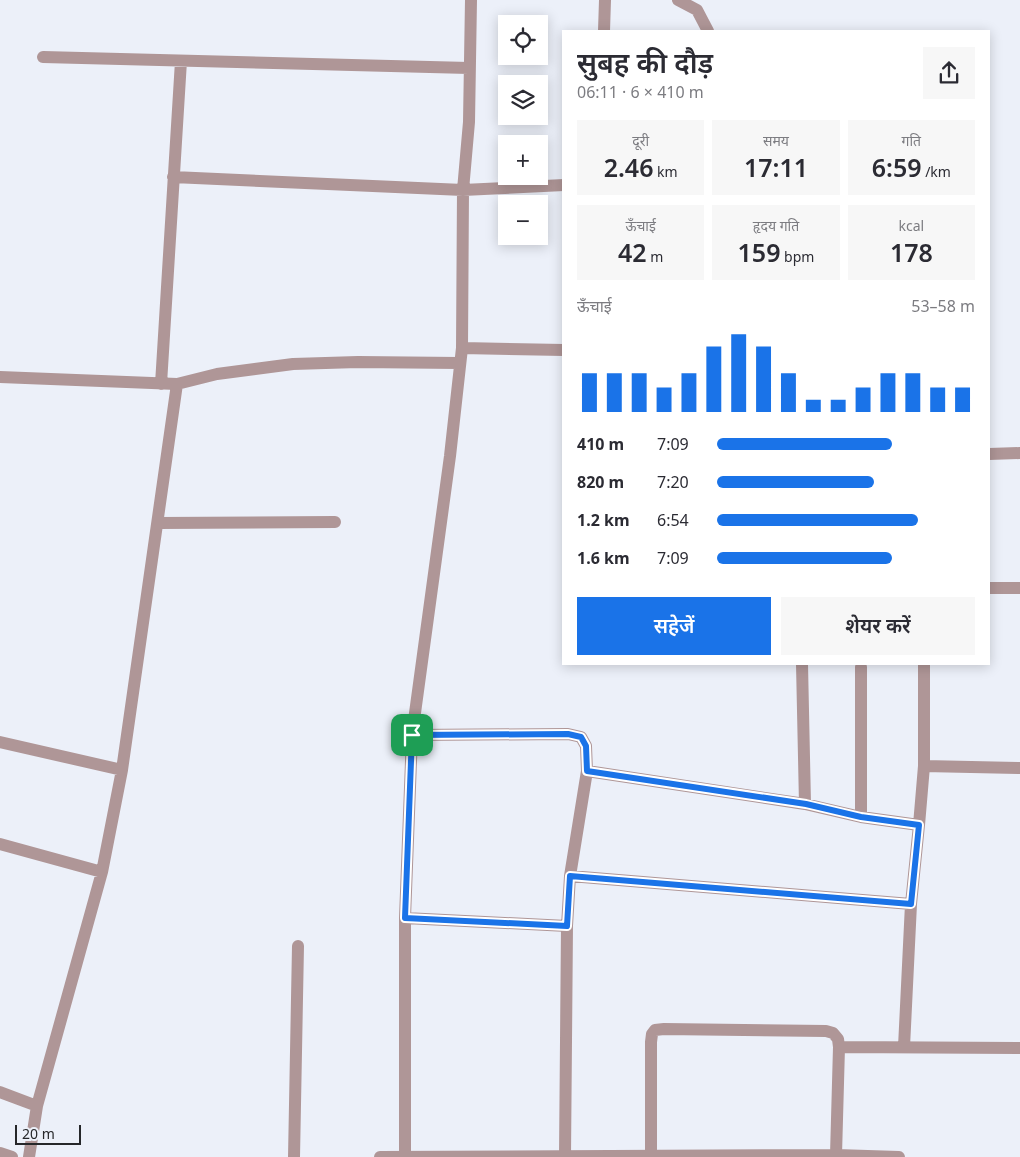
<!DOCTYPE html>
<html lang="hi">
<head>
<meta charset="utf-8">
<style>
  :root { --surface:#fff; --page:#f7f7f7; --text:#2b2b33; --muted:#7c7c81; --accent:#1a73e8 }
  body { margin:0; font-family:"Noto Sans","Noto Sans Devanagari",sans-serif; background:var(--page); color:var(--text); height:100vh; display:flex; flex-direction:column; font-size:19px; white-space:nowrap }
  * { box-sizing:border-box; margin:0 }
  p { font-size:16px; color:var(--muted) }
  .icon { flex:none; width:28px; height:28px; fill:none; stroke:currentColor; stroke-width:2; stroke-linecap:round; stroke-linejoin:round }
  .map { position:relative; flex:1; overflow:hidden }
  .sheet { position:absolute; left:562px; top:30px; width:428px; height:635px; display:flex; flex-direction:column; background:var(--surface); border-radius:0px; box-shadow:0 2px 12px #0003 }
  .sheet>* { flex:none }
  .buttons { position:absolute; left:498px; top:15px; display:grid; gap:10px }
  .buttons a { display:grid; place-items:center; width:50px; height:50px; border-radius:0px; background:var(--surface); box-shadow:0 2px 12px #0003; font-size:25px }
  .scale { position:absolute; left:15px; bottom:12px; width:66px; box-sizing:border-box; padding-left:5px; border:2px solid #26272a; border-top:0; font-size:14px; line-height:18px; white-space:nowrap; color:#26272a; -webkit-text-stroke:4px #ecf0f9; paint-order:stroke }
  .pin { position:absolute; display:grid; place-items:center; width:42px; height:42px; color:#fff; margin:-21px; border-radius:10px; box-shadow:0 2px 8px #0006 }
  .round { display:grid; place-items:center; flex:none; width:52px; height:52px; border-radius:0px; background:var(--page) }
  .overview { display:flex; align-items:center; justify-content:space-between; height:85px; padding:0 15px }
  h1 { font-size:28px; font-weight:600; line-height:38px }
  .stats { display:grid; grid-template-columns:repeat(3,1fr); gap:8px; height:85px; padding:5px 15px }
  .stats div { display:grid; align-content:center; border-radius:0px; background:var(--page); text-align:center }
  .stats b { font-size:25px; font-weight:600 }
  .stats small { font-size:14px; font-weight:400 }
  .stats p { font-size:14px }
  .chart { height:140px; padding:10px 15px }
  .chart p { display:flex; justify-content:space-between }
  .chart svg { width:100%; height:90px; margin-top:5px; stroke:var(--accent); stroke-width:6 }
  .primary-button { display:flex; gap:10px; margin-top:auto; padding:10px 15px }
  .primary-button a { flex:1; height:58px; border-radius:0px; background:var(--accent); color:#fff; font-size:20px; font-weight:600; line-height:58px; text-align:center }
  .primary-button a+a { background:var(--page); color:var(--text) }
  ul { padding:0 15px; list-style:none; font-size:16px }
  li { display:grid; grid-template-columns:80px 60px 1fr; align-items:center; height:38px }
  li i { height:12px; border-radius:6px; background:var(--accent) }
  .map>svg:first-child { display:block }
  .lines { fill:none; stroke-linecap:round; stroke-linejoin:round }
  .minor { stroke:#af9697; stroke-width:12 }
  .route-casing { stroke:#fff; stroke-width:10 }
  .route { stroke:#1a73e8; stroke-width:6 }
</style>
</head>
<body>
<div class="map">
<svg width="1020" height="1157" viewBox="0 0 1020 1157">
  <rect width="100%" height="100%" fill="#ecf0f9"/>
  <g class="lines">
    <!-- minor -->
    <path class="minor" d="M678,0L697,10L708,31
      M604,31L605,0
      M43,57L469,68
      M173,177L463,190L564,185
      M462,348L564,350
      M0,377L177,384L217,374L293,364L358,362L459,363
      M161,384L181,61
      M989,454L1020,453
      M158,523L335,522
      M989,588H1020
      M802,664L805,804
      M861,667V817
      M412,735L568,734L581,737L586,746L587,771L570,876L567,926L565,1156
      M0,742L122,770
      M924,766L1020,768
      M587,771L805,804L861,817L919,825L924,766V664
      M0,844L102,872
      M570,876L911,904L904,1047
      M911,904L919,825
      M405,918L567,926
      M839,1047L1020,1048
      M0,1092L37,1106
      M0,1153L12,1157
      M405,1156V918L412,735L450,456L462,348L463,190L469,122L471,0
      M651,1156V1042L652,1034L655,1030L664,1029L826,1031L833,1033L838,1039L839,1047L836,1155
      M29,1157L37,1106L102,872L122,770L177,384
      M294,1157L298,946
      M380,1157L836,1155L899,1157"/>
  </g>
  <g class="lines">
    <!-- route casing -->
    <g class="route-casing">
      <path id="route" d="M568,734L581,737L586,746L587,771L806,804L861,817L919,825L911,904L570,876L567,926L405,918L412,735Z"/>
    </g>
    <!-- route -->
    <use href="#route" class="route"/>
  </g>
</svg>
<div class="buttons">
<a><svg class="icon" aria-label="locate" viewBox="0 0 24 24"><circle cx="12" cy="12" r="6"/><path d="M12 2v4M12 18v4M2 12h4M18 12h4"/></svg></a>
<a><svg class="icon" aria-label="layers" viewBox="0 0 24 24"><path d="M12 4l9 5-9 5-9-5zM3 14l9 5 9-5"/></svg></a>
<a>+</a>
<a>−</a>
</div>
<div class="scale">20 m</div>
<div class="pin" style="left:412px;top:735px;background:#1e9e55"><svg class="icon" aria-label="arrive" viewBox="0 0 24 24"><path d="M6 21V4h12l-3 4 3 4H6"/></svg></div>
<section class="sheet">
<div class="overview"><div><h1>सुबह की दौड़</h1><p>06:11 · 6 × 410 m</p></div><a class="round"><svg class="icon" aria-label="share" viewBox="0 0 24 24"><path d="M12 15V3M7 8l5-5 5 5M5 13v7h14v-7"/></svg></a></div>
<div class="stats">
<div><p>दूरी</p><b>2.46<small> km</small></b></div>
<div><p>समय</p><b>17:11</b></div>
<div><p>गति</p><b>6:59<small> /km</small></b></div>
</div>
<div class="stats">
<div><p>ऊँचाई</p><b>42<small> m</small></b></div>
<div><p>हृदय गति</p><b>159<small> bpm</small></b></div>
<div><p>kcal</p><b>178</b></div>
</div>
<div class="chart"><p><span>ऊँचाई</span>53–58 m</p>
<svg viewBox="0 0 160 44" preserveAspectRatio="none"><path d="M5 44V25M15 44V25M25 44V25M35 44V32M45 44V25M55 44V12M65 44V6M75 44V12M85 44V25M95 44V38M105 44V38M115 44V32M125 44V25M135 44V25M145 44V32M155 44V32"/></svg>
</div>
<ul>
<li><b>410 m</b>7:09<i style="width:68%"></i></li>
<li><b>820 m</b>7:20<i style="width:61%"></i></li>
<li><b>1.2 km</b>6:54<i style="width:78%"></i></li>
<li><b>1.6 km</b>7:09<i style="width:68%"></i></li>
</ul>
<div class="primary-button"><a>सहेजें</a><a>शेयर करें</a></div>
</section>
</div>
</body>
</html>
